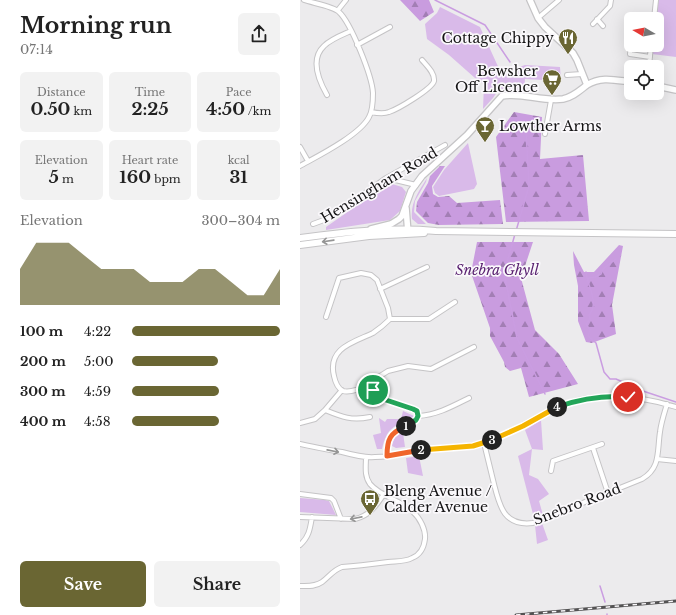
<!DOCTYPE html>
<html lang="en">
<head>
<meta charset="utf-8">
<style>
  :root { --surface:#fff; --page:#f2f2f2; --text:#222; --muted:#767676; --accent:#6a6633 }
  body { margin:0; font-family:"Libre Baskerville",serif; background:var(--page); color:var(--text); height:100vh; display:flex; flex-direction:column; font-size:15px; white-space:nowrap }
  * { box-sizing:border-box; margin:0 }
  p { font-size:13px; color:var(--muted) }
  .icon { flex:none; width:22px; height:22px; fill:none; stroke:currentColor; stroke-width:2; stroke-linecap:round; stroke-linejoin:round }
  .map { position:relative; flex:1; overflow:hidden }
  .drawer { display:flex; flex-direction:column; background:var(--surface); width:300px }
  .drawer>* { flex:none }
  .needle { width:26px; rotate:280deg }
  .tools { position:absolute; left:324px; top:12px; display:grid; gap:8px }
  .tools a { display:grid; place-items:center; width:40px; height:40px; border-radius:6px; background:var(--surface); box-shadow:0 4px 16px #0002; font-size:20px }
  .pin { position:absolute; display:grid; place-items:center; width:34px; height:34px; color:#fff; margin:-17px; border:2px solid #fff; border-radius:50%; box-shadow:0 1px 4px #0007 }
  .km { position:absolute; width:20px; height:20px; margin:-10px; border-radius:50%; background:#222; color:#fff; font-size:11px; line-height:20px; text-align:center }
  .round { display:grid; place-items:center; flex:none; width:42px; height:42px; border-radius:6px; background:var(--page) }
  .summary { display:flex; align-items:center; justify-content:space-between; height:68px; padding:0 20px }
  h1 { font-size:22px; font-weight:700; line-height:30px }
  .metrics { display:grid; grid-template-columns:repeat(3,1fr); gap:6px; height:68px; padding:4px 20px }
  .metrics div { display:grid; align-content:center; border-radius:6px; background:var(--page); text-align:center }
  .metrics b { font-size:17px; font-weight:700 }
  .metrics small { font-size:11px; font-weight:400 }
  .metrics p { font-size:11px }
  .chart { height:112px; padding:8px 20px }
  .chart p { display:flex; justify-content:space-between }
  .chart svg { width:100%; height:72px; margin-top:4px; fill:var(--accent); opacity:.7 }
  .cta { display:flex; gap:8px; margin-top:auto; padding:8px 20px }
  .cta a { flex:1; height:46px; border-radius:6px; background:var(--accent); color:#fff; font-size:16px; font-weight:700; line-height:46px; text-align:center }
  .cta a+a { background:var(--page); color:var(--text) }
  ul { padding:0 20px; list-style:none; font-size:13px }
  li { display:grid; grid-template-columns:64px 48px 1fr; align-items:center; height:30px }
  li i { height:10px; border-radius:5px; background:var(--accent) }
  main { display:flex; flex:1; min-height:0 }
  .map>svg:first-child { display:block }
  .green { fill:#d9bae9 }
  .forest { fill:url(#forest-firs) }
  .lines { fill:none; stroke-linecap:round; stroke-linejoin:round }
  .stream { stroke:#ca9de1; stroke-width:1.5 }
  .minor-casing { stroke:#c5c4c6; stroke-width:6 }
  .secondary-casing { stroke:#c5c4c6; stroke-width:8 }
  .trunk-casing { stroke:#c5c4c6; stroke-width:8 }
  .minor { stroke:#fff; stroke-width:4 }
  .secondary { stroke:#fff; stroke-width:5.5 }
  .trunk { stroke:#fff; stroke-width:6 }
  .rail-casing { stroke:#535253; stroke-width:3 }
  .rail { stroke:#faf8fb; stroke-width:1.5; stroke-dasharray:4.5; stroke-linecap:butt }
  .oneway { stroke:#959595 }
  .split-1-casing { stroke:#fff; stroke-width:8 }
  .split-2-casing { stroke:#fff; stroke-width:8 }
  .split-3-casing { stroke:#fff; stroke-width:8 }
  .split-4-casing { stroke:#fff; stroke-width:8 }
  .split-5-casing { stroke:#fff; stroke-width:8 }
  .split-1 { stroke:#22a559; stroke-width:5 }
  .split-2 { stroke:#f0652b; stroke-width:5 }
  .split-3 { stroke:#f5b400; stroke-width:5 }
  .split-4 { stroke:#f5b400; stroke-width:5 }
  .split-5 { stroke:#22a559; stroke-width:5 }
  .labels { text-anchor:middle; stroke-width:3.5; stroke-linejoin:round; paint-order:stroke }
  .poi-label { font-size:14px; fill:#141314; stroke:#faf8fb; text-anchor:end }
  .street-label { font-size:14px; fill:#141314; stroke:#faf8fb }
  .park-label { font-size:14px; font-style:italic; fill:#592170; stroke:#faf8fb }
</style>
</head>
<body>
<main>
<section class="drawer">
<div class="summary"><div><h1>Morning run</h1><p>07:14</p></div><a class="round"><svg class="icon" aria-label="share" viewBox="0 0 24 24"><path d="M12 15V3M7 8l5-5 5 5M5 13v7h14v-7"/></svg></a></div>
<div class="metrics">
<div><p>Distance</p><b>0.50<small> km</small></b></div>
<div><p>Time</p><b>2:25</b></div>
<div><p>Pace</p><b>4:50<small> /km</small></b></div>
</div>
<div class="metrics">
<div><p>Elevation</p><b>5<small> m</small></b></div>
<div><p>Heart rate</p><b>160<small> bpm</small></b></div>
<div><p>kcal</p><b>31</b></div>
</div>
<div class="chart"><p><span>Elevation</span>300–304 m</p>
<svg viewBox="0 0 160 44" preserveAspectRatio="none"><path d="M0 44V22L10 6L20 6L30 6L40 14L50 22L60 22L70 22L80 30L90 30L100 30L110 22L120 22L130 30L140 38L150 38L160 22V44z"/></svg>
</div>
<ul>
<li><b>100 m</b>4:22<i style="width:100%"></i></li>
<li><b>200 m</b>5:00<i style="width:58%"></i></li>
<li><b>300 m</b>4:59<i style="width:59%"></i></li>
<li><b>400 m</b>4:58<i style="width:59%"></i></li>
</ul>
<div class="cta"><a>Save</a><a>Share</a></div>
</section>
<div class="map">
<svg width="376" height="615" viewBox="0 0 376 615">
  <defs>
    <pattern id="forest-firs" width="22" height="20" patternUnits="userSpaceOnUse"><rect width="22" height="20" fill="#c99cdf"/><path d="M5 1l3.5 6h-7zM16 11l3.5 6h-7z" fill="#a27eb4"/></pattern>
  </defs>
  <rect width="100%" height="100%" fill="#ecebed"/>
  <!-- green -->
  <path class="green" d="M358,0H376V57L352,54L353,45H357V19H356Z
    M140,7L180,27L201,73L225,65L260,67L261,81L225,79L224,92L213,89H199L193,98L183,109L184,84L175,78L149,55L127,39L125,24L137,13Z
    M168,143L177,184L174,189L139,196L135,193L133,187L144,170Z
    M127,178L126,182L115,201L114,212L126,224H118L112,219C110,203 119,191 127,178Z
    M92,184L102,187L106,192L100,211L90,220L26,230V227L82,188Z
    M103,411L114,416L113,418C93,426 87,428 82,449H77L73,435L81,433L79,418L85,422L87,419H101Z
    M241,420L243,450L232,449L229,475L238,479L249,494L239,501L243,515L234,518L218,456L232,449L225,430Z
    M103,433L105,447L96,448L92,446L93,442L96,435Z
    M119,456L123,476L108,473L106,458Z
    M0,498L25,500L29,501L36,515L0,512Z
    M242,523L248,540L237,544L235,525Z"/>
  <!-- forest -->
  <path class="forest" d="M100,0H129L134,12L120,21Z
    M214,112L242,117L240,159L283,155L289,221L206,222L196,137Z
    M140,166H145L132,186L133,194L138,197L149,196L157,203L200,200L203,224L139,225L128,223L116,211L117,202L128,183L130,176Z
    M177,242H233L221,278L235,330L259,354L278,384L229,397L221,368L210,371L205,367L204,362L190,336V328L171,273Z
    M319,245L323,246L312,305L316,334L292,343L286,342L278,321V286L274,265L273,251L284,272H294Z"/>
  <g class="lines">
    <!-- stream -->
    <path class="stream" d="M135,0L185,25L210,62
      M216,231L229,186L226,131
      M215,234L204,273L217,338L245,394
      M286,272C287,286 300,303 289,315L290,319L286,324L290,330L288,336L296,343L304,372L310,379H316L343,391L376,402
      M287,281L289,278L295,277L301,274L303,269L316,259
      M300,586L305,602
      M307,614V615"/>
    <!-- minor casing -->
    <g class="minor-casing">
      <path id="minor" d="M38,10L46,0
        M238,18L259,0
        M297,19L303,26
        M354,19L356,0
        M293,24L310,6L311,0
        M331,44L330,54L350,57
        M57,45L90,27
        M349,67L351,45
        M267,75L282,74
        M27,95C19,81 10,59 24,46C31,39 42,35 51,31
        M71,112C76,113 84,114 89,112C98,109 132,89 134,81C135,73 127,66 122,60
        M245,134L251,100
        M0,147L8,161
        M0,166C18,156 60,135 69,117C73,110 73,101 73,93C72,76 51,23 39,12C33,6 12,3 4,0
        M87,178L116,185
        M13,224L32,217L86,178L145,145
        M80,289L127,267
        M26,317L39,278L61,273L71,275L77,280L88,308L90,319C85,324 79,329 73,333C54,342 27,348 34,376C35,381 37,388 43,391C52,394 61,386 70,388L80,398L113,409L117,411L118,416C110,435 87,421 87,456
        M90,319H129L155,302
        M70,388L77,378L88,371L108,366L131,369L174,347
        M25,410C42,417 52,421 70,417
        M118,416C137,415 153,406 169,398
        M0,423L15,419L25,410L42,390
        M184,443C187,455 190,468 193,480C199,503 202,527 233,523L342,479C361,468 357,451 360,432C361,423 364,414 367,404
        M0,444C14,447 28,450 42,452C53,455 64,458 75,457C94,457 113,451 132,449C149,446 167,448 183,443C207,436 227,422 249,411C289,390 334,394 376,407
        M293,448L308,493
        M357,459L376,461
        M251,471L253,461L302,444
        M0,494L31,498L34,501L41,519
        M0,517L55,519C69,516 76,506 84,494
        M0,545C9,537 10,529 12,517
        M0,586C7,586 15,587 22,582C29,577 33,570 42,567C58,566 73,564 88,562C96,561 105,562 112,558C120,555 124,547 125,539C126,530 120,518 113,512C101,500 81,497 70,484C64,476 66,466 66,457"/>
    </g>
    <!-- secondary casing -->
    <g class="secondary-casing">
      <path id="secondary" d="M230,0L238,18L245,27L273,53L277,60L287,85
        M357,86L376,90
        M106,208L108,233
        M71,229L91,224L99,219L102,216L111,191L122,176L167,135L202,96C222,92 242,102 263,99C273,97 279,91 287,85C301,76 315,80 331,82"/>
    </g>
    <!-- trunk casing -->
    <g class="trunk-casing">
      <path id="trunk" d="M0,238C45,232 91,227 136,231L376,234
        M0,245L69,236L124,233"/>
    </g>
    <!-- minor -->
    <use href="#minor" class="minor"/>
    <!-- secondary -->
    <use href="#secondary" class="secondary"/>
    <!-- trunk -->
    <use href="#trunk" class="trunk"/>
    <!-- rail casing -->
    <g class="rail-casing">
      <path id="rail" d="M216,615L376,601"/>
    </g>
    <!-- rail -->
    <use href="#rail" class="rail"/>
  </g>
  <!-- one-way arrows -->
  <defs><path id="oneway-shaft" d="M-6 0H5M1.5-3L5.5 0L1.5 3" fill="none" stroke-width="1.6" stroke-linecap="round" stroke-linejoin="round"/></defs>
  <g class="oneway">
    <use href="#oneway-shaft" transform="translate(28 241) rotate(172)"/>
    <use href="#oneway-shaft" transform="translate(33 451) rotate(11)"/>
    <use href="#oneway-shaft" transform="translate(56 518) rotate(169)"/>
  </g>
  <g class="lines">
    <!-- split-1 casing -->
    <g class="split-1-casing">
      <path id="split-1" d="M73,390L80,398L113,409L117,411L118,416L116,420L106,426"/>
    </g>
    <!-- split-2 casing -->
    <g class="split-2-casing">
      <path id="split-2" d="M106,426C90,433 87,439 87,456L121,450"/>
    </g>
    <!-- split-3 casing -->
    <g class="split-3-casing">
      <path id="split-3" d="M121,450L173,446L192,440"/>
    </g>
    <!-- split-4 casing -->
    <g class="split-4-casing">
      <path id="split-4" d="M192,440L223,426L257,407"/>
    </g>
    <!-- split-5 casing -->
    <g class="split-5-casing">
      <path id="split-5" d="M257,407C280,399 303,395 328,397"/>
    </g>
    <!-- split-1 -->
    <use href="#split-1" class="split-1"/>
    <!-- split-2 -->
    <use href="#split-2" class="split-2"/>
    <!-- split-3 -->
    <use href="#split-3" class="split-3"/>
    <!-- split-4 -->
    <use href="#split-4" class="split-4"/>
    <!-- split-5 -->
    <use href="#split-5" class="split-5"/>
  </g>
  <!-- icons -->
  <defs>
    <g id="restaurant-pin" transform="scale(1)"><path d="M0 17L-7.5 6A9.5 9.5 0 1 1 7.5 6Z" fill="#6a6633" stroke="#faf8fb"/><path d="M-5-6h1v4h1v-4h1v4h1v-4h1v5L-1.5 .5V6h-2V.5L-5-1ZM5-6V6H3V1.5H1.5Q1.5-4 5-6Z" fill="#fff"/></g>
    <g id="supermarket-pin" transform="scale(1)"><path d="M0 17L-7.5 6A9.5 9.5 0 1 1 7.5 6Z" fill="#6a6633" stroke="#faf8fb"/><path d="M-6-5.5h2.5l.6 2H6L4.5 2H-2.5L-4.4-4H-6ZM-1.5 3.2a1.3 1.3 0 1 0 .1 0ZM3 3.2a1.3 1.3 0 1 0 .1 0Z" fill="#fff"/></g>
    <g id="bar-pin" transform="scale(1)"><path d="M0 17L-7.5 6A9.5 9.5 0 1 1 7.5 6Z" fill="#6a6633" stroke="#faf8fb"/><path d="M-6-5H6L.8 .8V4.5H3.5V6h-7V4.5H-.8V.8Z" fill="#fff"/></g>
    <g id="bus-pin" transform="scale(1)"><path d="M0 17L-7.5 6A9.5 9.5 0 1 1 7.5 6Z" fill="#6a6633" stroke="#faf8fb"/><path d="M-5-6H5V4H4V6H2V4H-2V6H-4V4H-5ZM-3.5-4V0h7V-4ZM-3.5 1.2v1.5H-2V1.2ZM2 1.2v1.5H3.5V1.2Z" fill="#fff"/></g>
  </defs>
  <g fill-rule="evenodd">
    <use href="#restaurant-pin" x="268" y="38"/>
    <use href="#supermarket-pin" x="252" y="79"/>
    <use href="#bar-pin" x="185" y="126"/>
    <use href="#bus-pin" x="70" y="499"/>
  </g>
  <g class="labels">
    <!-- poi labels -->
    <g class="poi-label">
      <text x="254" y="43">Cottage Chippy</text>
      <text x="238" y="76">Bewsher<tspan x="238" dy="16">Off Licence</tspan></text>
      <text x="199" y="131" text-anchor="start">Lowther Arms</text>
      <text x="84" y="496" text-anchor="start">Bleng Avenue /<tspan x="84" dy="16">Calder Avenue</tspan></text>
    </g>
    <!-- street labels -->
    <g class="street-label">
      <text transform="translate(79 185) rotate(-31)" y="5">Hensingham Road</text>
      <text transform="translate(277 504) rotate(-21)" y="5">Snebro Road</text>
    </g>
    <!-- park labels -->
    <g class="park-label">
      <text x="197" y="275">Snebra Ghyll</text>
    </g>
  </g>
</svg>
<div class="tools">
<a><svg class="needle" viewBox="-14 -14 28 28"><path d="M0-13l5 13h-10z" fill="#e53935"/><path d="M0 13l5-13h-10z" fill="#767676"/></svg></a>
<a><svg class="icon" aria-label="locate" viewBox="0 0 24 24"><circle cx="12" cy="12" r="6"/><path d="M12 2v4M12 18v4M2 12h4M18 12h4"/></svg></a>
</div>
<div class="pin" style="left:73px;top:390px;background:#1e9e55"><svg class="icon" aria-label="arrive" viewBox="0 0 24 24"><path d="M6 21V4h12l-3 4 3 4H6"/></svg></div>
<div class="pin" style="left:328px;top:397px;background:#d93025"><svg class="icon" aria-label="check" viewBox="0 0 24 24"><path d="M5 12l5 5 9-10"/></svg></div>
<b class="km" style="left:106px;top:426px">1</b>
<b class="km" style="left:121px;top:450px">2</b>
<b class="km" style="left:192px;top:440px">3</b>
<b class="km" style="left:257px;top:407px">4</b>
</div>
</main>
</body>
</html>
